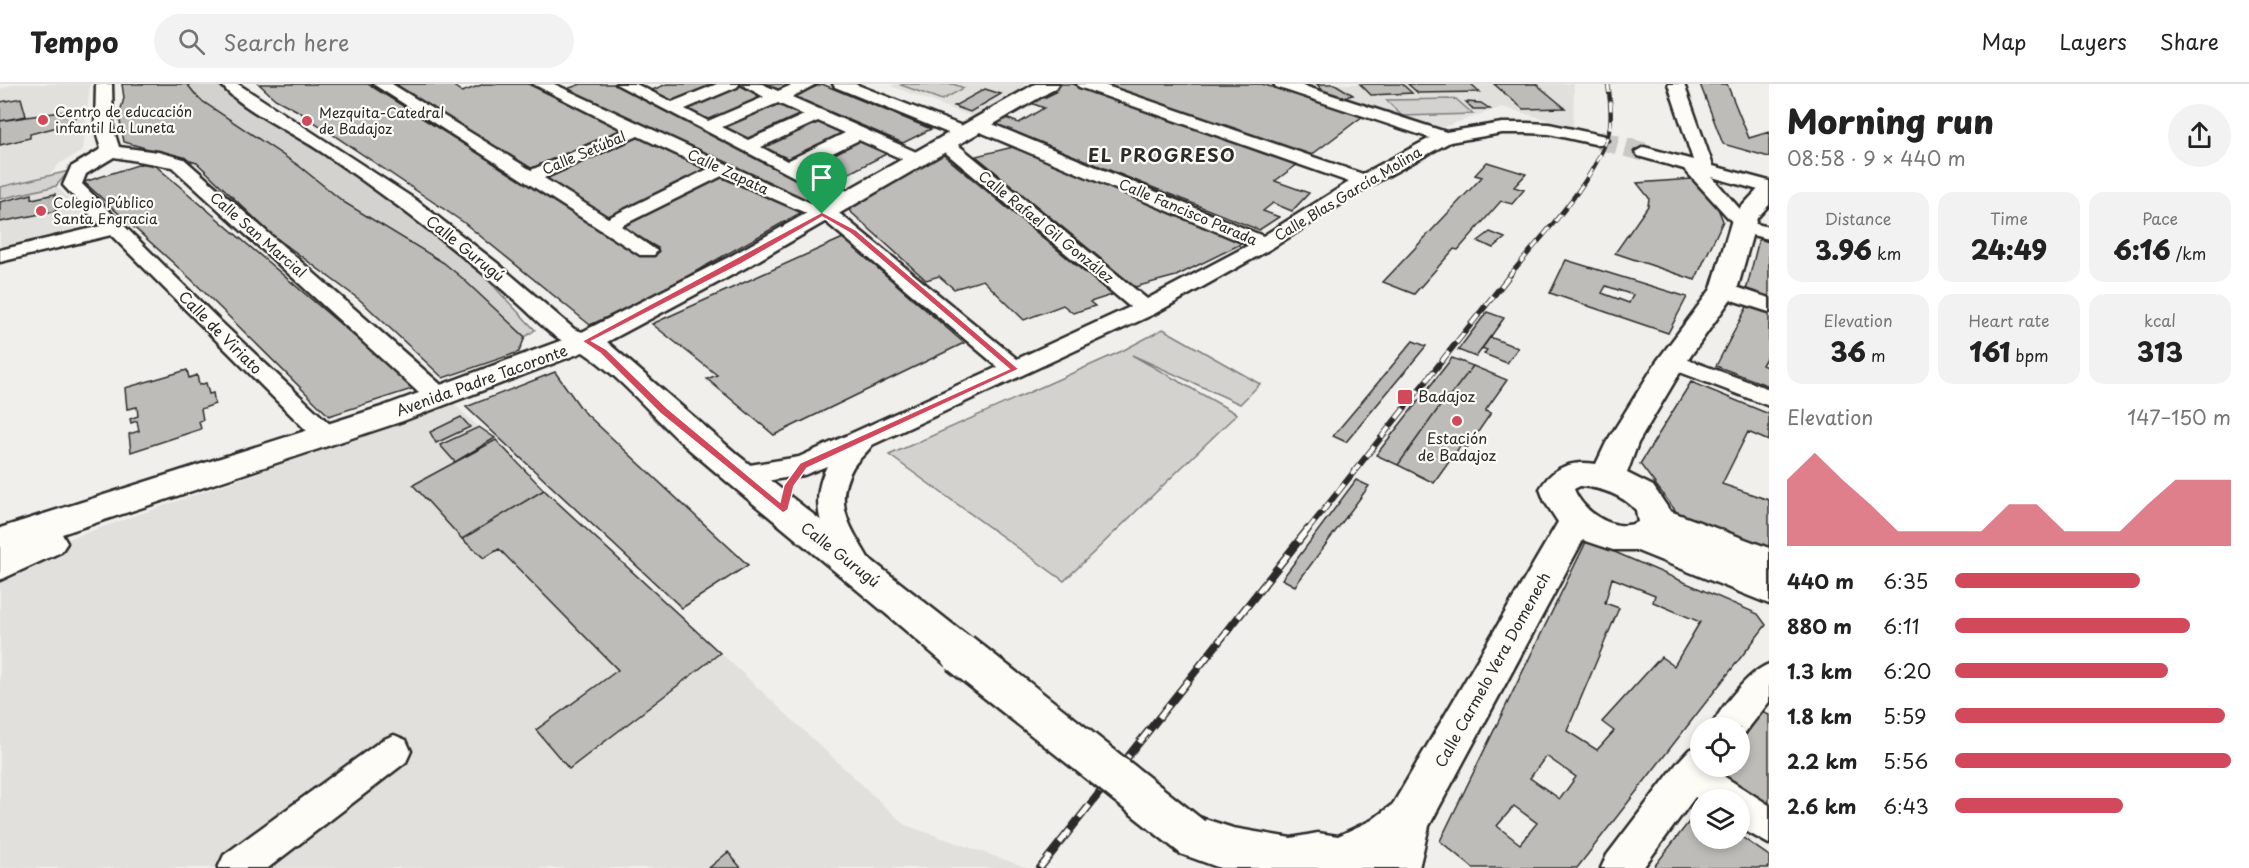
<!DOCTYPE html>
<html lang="en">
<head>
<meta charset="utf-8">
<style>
  :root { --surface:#fff; --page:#f2f2f2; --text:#222; --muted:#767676; --line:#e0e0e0; --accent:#d1495b }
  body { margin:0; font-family:"Playpen Sans",sans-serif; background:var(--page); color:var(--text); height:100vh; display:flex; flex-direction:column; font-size:22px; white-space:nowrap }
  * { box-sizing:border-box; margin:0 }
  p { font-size:20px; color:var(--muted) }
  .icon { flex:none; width:33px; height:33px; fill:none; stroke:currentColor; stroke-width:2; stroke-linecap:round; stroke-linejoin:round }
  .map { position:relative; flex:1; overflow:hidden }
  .details { display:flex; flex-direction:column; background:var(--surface); width:480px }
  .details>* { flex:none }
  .tools { position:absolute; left:1690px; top:633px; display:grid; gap:12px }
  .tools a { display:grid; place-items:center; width:60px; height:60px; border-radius:50%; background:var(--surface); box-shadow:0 3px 9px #0003; font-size:30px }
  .pin { position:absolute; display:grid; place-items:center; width:51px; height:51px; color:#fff; margin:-62px -26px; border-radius:50% 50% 50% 0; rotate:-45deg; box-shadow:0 0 6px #0007 }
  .pin .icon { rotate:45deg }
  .round { display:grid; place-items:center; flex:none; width:63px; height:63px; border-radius:32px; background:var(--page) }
  .summary { display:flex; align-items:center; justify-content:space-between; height:102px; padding:0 18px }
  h1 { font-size:33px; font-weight:800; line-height:45px }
  .metrics { display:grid; grid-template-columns:repeat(3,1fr); gap:9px; height:102px; padding:6px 18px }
  .metrics div { display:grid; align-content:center; border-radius:15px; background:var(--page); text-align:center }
  .metrics b { font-size:26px; font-weight:800 }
  .metrics small { font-size:16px; font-weight:400 }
  .metrics p { font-size:16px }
  .chart { height:168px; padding:12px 18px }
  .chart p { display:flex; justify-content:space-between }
  .chart svg { width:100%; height:108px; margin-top:6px; fill:var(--accent); opacity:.7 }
  ul { padding:0 18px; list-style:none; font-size:20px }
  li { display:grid; grid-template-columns:96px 72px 1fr; align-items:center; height:45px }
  li i { height:15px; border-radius:8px; background:var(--accent) }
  header { display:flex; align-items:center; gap:36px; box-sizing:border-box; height:84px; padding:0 30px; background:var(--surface); border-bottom:2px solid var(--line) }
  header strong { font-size:28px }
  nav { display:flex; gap:33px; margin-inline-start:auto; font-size:21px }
  .search { width:420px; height:54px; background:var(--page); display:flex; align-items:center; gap:15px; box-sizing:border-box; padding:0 21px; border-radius:33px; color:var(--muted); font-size:22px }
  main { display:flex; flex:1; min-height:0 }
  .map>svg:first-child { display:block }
  .built { fill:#e1e0dc }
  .green { fill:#d3d2cf; stroke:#7f7e7d; stroke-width:1.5 }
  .building { fill:#bdbcb8; stroke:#2b2b2b; stroke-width:1.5; fill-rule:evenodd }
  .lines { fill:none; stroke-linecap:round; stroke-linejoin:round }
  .minor-tunnel { stroke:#c9c8c5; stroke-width:19; stroke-dasharray:19 9; stroke-linecap:butt }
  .minor-casing { stroke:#2b2b2b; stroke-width:5 }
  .secondary-casing { stroke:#2b2b2b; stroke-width:5 }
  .minor { fill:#fdfcf7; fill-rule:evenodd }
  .secondary { fill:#fdfcf7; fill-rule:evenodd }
  .rail-far2-casing { stroke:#2b2b2b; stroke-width:4.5 }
  .rail-far1-casing { stroke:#2b2b2b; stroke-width:6 }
  .rail-casing { stroke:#2b2b2b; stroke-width:8 }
  .rail-far2 { stroke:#fdfcf7; stroke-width:3; stroke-dasharray:9; stroke-linecap:butt }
  .rail-far1 { stroke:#fdfcf7; stroke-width:4; stroke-dasharray:12; stroke-linecap:butt }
  .rail { stroke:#fdfcf7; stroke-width:5; stroke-dasharray:16; stroke-linecap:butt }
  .secondary-bridge-casing { stroke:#2b2b2b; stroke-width:45; stroke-linecap:butt }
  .secondary-bridge { stroke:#fdfcf7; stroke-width:40 }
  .route { fill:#d1495b; stroke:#fff; stroke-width:1.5; fill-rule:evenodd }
  .poi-dot { fill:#d1495b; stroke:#fdfcf7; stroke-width:2 }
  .labels { text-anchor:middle; stroke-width:4.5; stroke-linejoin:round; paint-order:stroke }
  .far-poi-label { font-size:14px; fill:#2b2b2b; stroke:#fdfcf7; text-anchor:start }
  .far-street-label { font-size:14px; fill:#2b2b2b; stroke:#fdfcf7 }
  .street-label { font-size:15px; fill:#2b2b2b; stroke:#fdfcf7 }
  .poi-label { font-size:15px; fill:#2b2b2b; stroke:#fdfcf7; text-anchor:start }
  .far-district-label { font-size:18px; font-weight:bold; letter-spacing:1.5px; fill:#2b2b2b; stroke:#fdfcf7 }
</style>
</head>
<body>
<header>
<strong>Tempo</strong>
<div class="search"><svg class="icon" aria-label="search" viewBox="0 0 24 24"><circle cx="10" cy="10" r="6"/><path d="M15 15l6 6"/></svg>Search here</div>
<nav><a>Map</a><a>Layers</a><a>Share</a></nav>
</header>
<main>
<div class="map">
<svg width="1769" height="784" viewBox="0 0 1769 784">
  <rect width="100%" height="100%" fill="#f0efeb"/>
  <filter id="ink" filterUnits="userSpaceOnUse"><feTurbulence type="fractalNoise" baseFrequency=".0167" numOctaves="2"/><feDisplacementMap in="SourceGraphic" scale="12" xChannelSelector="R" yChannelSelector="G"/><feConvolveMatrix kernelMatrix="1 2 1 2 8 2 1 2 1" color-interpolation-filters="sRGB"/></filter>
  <g filter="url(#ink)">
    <!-- built -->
    <path class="built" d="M14,0H90L83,67L60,79L49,92L0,103V5Z
      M895,0H1031L973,33L891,2Z
      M1293,0H1574L1573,43L1502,23L1438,45Z
      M56,102L94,140L0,163V115Z
      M454,320L905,741L1028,784H0V479Z"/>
    <!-- green -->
    <path class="green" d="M187,0H217L238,18L301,53L467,174L535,246L525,253L444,179L345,119L299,82L199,15Z
      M904,0H953L964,4L942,16L901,1Z
      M1456,15L1473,30L1402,32L1386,16Z
      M69,87L56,102L0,115V103Z
      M1163,245L1260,300L1240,320L1132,271L1237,330L1064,497L889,371L1122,267Z"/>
    <!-- building -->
    <path class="building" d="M122,0H187L199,15L299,82L345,119L444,179L461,193L525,253L519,268L443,294L360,216L271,150L197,79L124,58L119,32L124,14Z
      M259,0H368L642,172L658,164L618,141L720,91L802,128L643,217L590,241L463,138L296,26L275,15Z
      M391,0H451L462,8L484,0H528L625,46L530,86Z
      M581,0H618L830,113L813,122L564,6Z
      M667,0H716L670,19L647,8Z
      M765,0H795L780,6Z
      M822,0L931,45L903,59L793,12Z
      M1061,0H1073L1298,80L1275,97L1309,109L1292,127L1273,119L1263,127L1279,133L1259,146L992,39L1003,33L1019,39L1044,24L1023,16L1034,10L1044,14L1056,8L1052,6Z
      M1100,0H1262L1363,32L1310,72Z
      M1317,0H1335L1353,11L1341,14L1324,8Z
      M1360,0H1402L1412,9L1371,11Z
      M1408,0H1471L1480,8L1418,9Z
      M1494,0H1536L1565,24L1523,25Z
      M1700,0H1727L1749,54L1769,48V73L1723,60Z
      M739,1L764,12L707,37L683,25Z
      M985,5L1001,10L970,28L954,22Z
      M21,14L26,32L0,37V18Z
      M777,18L803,29L746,55L720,43Z
      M1466,18L1481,19L1490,25H1473Z
      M67,27L75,33L69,40L30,50V54L0,61V37Z
      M818,36L846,48L789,75L761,62Z
      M637,51L711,85L608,134L540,93Z
      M861,55L890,68L834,97L804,83Z
      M1013,63L1245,158L1176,192L1135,203L976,72Z
      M941,69L1112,211L1090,218L1095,222L1073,229L1063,221L1024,236L983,196L954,205L939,192L926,196L843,121Z
      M150,77L415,304L329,332L192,196L84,98Z
      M1487,78L1526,90L1514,103L1524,106L1512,120L1501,117L1458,166L1454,165L1414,210L1383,198L1482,93L1475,91Z
      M1692,95L1715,117L1723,137L1695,196L1615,169L1648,122L1649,114L1637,99Z
      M32,110V115L55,110L56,127L0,138V118Z
      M1490,148L1505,154L1493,164L1478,157Z
      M843,154L964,259L774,351L707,295L717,291L652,240Z
      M1759,155L1769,158V215L1746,207Z
      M1566,176L1687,213L1668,249L1550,209ZM1606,202L1633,211L1629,219L1602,209Z
      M1748,221L1769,228V269L1762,281L1769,284V302L1716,282Z
      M1487,228L1504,234L1476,273L1458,266Z
      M1490,253L1518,264L1507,279L1484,270L1487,266L1482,264Z
      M1413,257L1426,262L1346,358L1333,352Z
      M1452,274L1473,282L1450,312L1448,311L1398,381L1376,371Z
      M1473,282L1507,296L1485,327L1491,329L1467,364L1461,361L1434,399L1398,381L1448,311L1450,312Z
      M187,286L189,294L197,291L199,301L206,299L209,310L213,309L215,320L201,325L203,336L199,337L201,345L131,368L129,350L139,347L137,337L131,339L130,335L138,332L137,323L127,325L125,304Z
      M555,288L583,327L748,481L682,524L466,323Z
      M1691,298L1769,330V357L1748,348L1722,400L1769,416V465L1681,434L1640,380Z
      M461,333L470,343L436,359L430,348Z
      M479,343L495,354L455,378L440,361Z
      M496,356L544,406L462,455L413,401Z
      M1356,396L1369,402L1295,502L1282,495Z
      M544,406L720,569L569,685L536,646L618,586L499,465L484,474L462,455Z
      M1587,456L1758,530L1766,541L1577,784H1473L1440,757ZM1612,494L1655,511L1653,518L1700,538L1674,582L1661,573L1602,638L1614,647L1597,666L1567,647L1619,524L1605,519ZM1546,672L1576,693L1560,715L1530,694ZM1514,722L1537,739L1520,760L1497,742Z
      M1762,628L1769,631V721L1719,688L1723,682H1740V659Z
      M1699,725L1701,754H1740V752L1769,772V784H1653Z
      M728,768L741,784H709Z"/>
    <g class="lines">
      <!-- minor-tunnel -->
      <path class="minor-tunnel" d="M1599,56L1644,68"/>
      <!-- minor casing -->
      <g class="minor-casing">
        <path id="minor" d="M96,0H112L113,44L119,63L158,68L184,75L448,307L451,313L448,319L439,321L430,319L172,83L114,73L86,90L82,100L221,238L335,345L339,351L335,357L326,360L317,357L111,151L0,178V166L101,142L63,101L71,83L101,65L95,44Z
          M221,0H238L416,116L497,179L574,245L594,252L598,257L594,262C564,270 539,237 518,219C456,165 391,115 323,69C296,50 238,24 221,0Z
          M373,0H392L531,86L624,46L533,0H554L815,121L840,130L1017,275L1130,223L940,64L937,60L940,56H952L1147,215L1249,161L973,45L970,41L973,37H985L1263,152L1349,98L1079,3L1077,0H1101L1363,90L1430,54L1276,3L1274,0H1298L1446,48L1502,39H1527L1549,40L1605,52L1608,56L1599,61L1549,50L1527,49H1502L1450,58L1371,101L1272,164L1154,230L872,361C866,370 858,375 853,383C831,422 853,446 871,479L866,487L856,490L846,487C824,454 807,421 827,382L804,391L741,401L731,398L728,391L731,384L799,373L998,283L826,138L722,92L621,142L657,167L654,171H640ZM638,52L708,85L608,134L544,94Z
          M616,0H636L672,18L717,0H739L737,3L685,25L708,37L764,13L741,0H762L778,7L794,0H816L792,13L923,71L926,75L923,79H911L859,56L802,84L855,111L858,115L848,121ZM778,19L804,31L748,56L722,43ZM818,37L845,49L787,77L761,63Z
          M833,0H855L970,45L973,49L964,54L958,53L835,3Z
          M1668,0H1684L1713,82L1769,97V109L1712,93L1752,139L1769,143V155L1735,147L1732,143L1734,140L1684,85L1638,72L1635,68L1644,63L1693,76Z
          M1724,199L1769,214V228L1716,211L1713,206L1716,201Z
          M1672,270L1769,305V322L1664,282L1660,277L1664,272Z
          M1769,580V618L1740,655V644H1711C1720,624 1749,587 1769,580Z
          M394,651L406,656L411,667L406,678L268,784H218L224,771L382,656Z
          M1701,661V682H1716L1714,686L1769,721V760L1740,744V716L1701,718L1695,713L1643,784H1601L1607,771L1678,678L1689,666Z"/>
      </g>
      <!-- secondary casing -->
      <g class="secondary-casing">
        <path id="secondary" d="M1035,0H1059L1056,4L747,183L607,258L739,372L974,557L979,569L974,581L960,585L946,581C862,508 775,439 691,367C654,335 624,295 583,268L403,337L62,450L67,459L61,468L0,496V444L381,323L576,251L729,173Z
          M1769,100V121L1757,134L1737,206L1685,280L1638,359L1627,389L1653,402L1670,427L1769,464V520L1635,466H1613L1583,456L1429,742L1419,784H1220L1176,768L1169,753L1176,738L1192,731L1233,744L1291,754L1318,749L1338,752L1372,736L1393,720L1558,438L1545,418L1540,405C1552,383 1572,376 1596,380L1606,359L1657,277L1711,205L1733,132L1761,102ZM1580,402C1602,404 1621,410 1636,426L1638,438C1614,450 1582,427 1574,405Z"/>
      </g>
      <!-- minor -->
      <use href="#minor" class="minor"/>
      <!-- secondary -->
      <use href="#secondary" class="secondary"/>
      <!-- rail-far2 casing -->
      <g class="rail-far2-casing">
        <path id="rail-far2" d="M1509,192C1540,154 1602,90 1610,42C1612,28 1610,14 1608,0"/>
      </g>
      <!-- rail-far1 casing -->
      <g class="rail-far1-casing">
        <path id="rail-far1" d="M1307,447L1510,191"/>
      </g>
      <!-- rail casing -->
      <g class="rail-casing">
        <path id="rail" d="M1040,784L1308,445"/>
      </g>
      <!-- rail-far2 -->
      <use href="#rail-far2" class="rail-far2"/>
      <!-- rail-far1 -->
      <use href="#rail-far1" class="rail-far1"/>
      <!-- rail -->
      <use href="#rail" class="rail"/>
      <!-- secondary-bridge casing -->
      <g class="secondary-bridge-casing">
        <path id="secondary-bridge" d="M960,569L1192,753"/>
      </g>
      <!-- secondary-bridge -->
      <use href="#secondary-bridge" class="secondary-bridge"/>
    </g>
  </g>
  <!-- route -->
  <path class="route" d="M822,128L856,146L1019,285L807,384L794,402L788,426L783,429L660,329L600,269L582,257ZM822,133L850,149L1009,285L800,379L784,401L780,418L667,324L606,265L592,257L741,180Z"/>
  <!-- markers -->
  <g class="poi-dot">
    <circle cx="43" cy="36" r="6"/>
    <circle cx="307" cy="37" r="6"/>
    <circle cx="41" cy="127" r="6"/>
    <rect x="1397" y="305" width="16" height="16" rx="3"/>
    <circle cx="1457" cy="337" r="6"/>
  </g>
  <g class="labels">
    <!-- far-poi labels -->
    <g class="far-poi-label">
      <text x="55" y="33">Centro de educación<tspan x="55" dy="16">infantil La Luneta</tspan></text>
      <text x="319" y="34">Mezquita-Catedral<tspan x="319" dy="16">de Badajoz</tspan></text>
      <text x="53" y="124">Colegio Público<tspan x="53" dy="16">Santa Engracia</tspan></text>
    </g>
    <!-- far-street labels -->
    <g class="far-street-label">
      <text transform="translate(584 69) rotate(-23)" y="5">Calle Setúbal</text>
      <text transform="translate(728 88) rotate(25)" y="5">Calle Zapata</text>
      <text transform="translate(1348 110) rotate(-31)" y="5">Calle Blas García Molina</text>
      <text transform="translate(1188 128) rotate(23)" y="5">Calle Fancisco Parada</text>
      <text transform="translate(1046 143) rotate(39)" y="5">Calle Rafael Gil González</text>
      <text transform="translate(258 151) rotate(41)" y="5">Calle San Marcial</text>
    </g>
    <!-- street labels -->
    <g class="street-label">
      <text transform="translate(465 165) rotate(39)" y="5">Calle Gurugú</text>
      <text transform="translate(220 249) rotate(45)" y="5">Calle de Viriato</text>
      <text transform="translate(482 297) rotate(-20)" y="5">Avenida Padre Tacoronte</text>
      <text transform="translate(840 471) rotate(38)" y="5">Calle Gurugú</text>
      <text transform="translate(1493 586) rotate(-61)" y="5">Calle Carmelo Vera Domenech</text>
    </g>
    <!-- poi labels -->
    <g class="poi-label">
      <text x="1418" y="318">Badajoz</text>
      <text x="1457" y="360" text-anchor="middle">Estación<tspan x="1457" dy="17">de Badajoz</tspan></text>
    </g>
    <!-- far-district labels -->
    <g class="far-district-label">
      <text x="1162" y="78">EL PROGRESO</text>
    </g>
  </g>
</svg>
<div class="tools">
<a><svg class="icon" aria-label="locate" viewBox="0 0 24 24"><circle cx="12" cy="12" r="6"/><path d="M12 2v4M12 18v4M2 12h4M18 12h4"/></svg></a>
<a><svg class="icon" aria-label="layers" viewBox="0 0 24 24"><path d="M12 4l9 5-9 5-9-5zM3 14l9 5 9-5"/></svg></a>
</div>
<div class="pin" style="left:822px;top:130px;background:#1e9e55"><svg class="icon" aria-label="arrive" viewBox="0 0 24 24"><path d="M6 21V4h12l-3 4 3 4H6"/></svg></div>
</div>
<section class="details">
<div class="summary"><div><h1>Morning run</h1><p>08:58 · 9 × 440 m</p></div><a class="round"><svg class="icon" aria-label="share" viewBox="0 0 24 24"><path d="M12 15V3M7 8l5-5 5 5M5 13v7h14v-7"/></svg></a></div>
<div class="metrics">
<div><p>Distance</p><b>3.96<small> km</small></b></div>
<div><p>Time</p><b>24:49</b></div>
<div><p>Pace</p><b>6:16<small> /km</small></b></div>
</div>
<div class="metrics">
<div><p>Elevation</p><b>36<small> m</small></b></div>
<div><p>Heart rate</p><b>161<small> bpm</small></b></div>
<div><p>kcal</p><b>313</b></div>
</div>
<div class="chart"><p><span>Elevation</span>147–150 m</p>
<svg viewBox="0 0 160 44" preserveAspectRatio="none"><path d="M0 44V17L10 6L20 17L30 27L40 38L50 38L60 38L70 38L80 27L90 27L100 38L110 38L120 38L130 27L140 17L150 17L160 17V44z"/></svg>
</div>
<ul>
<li><b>440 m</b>6:35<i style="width:67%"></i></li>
<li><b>880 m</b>6:11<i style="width:85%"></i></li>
<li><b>1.3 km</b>6:20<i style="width:77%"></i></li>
<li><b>1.8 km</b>5:59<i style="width:98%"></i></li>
<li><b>2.2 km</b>5:56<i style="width:100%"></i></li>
<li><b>2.6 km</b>6:43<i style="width:61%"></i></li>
</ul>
</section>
</main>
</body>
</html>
